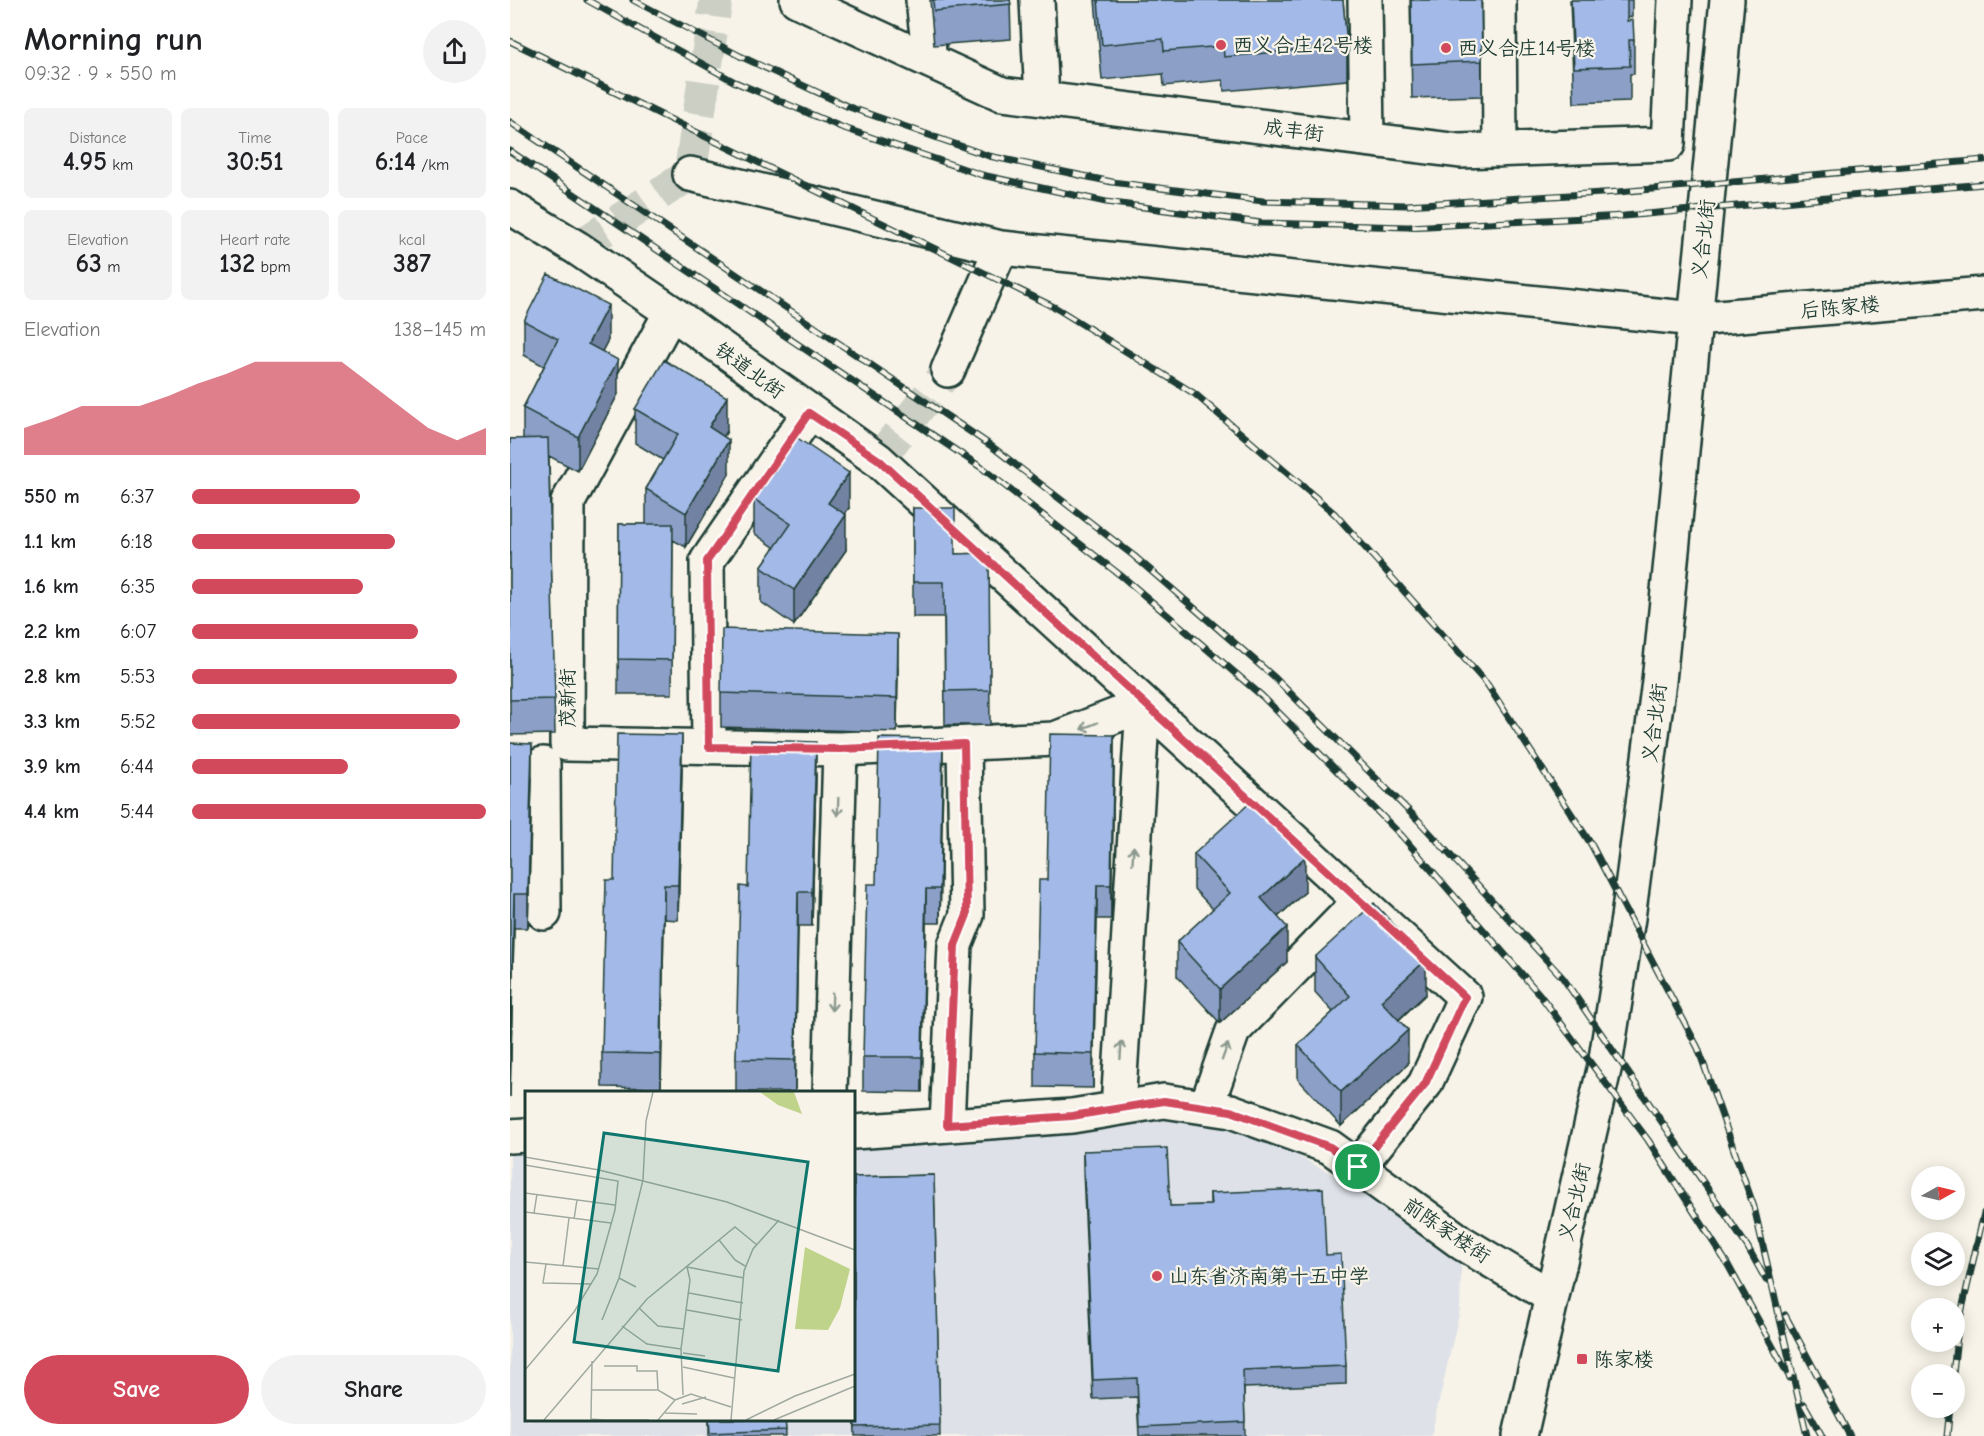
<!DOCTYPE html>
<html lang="en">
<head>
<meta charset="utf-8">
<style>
  :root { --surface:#fff; --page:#f2f2f2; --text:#202124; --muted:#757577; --accent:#d1495b }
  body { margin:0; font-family:"Comic Neue","LXGW WenKai TC",sans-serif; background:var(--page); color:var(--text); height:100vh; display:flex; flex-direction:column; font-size:22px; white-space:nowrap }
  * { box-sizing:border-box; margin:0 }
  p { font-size:20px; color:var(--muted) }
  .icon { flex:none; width:33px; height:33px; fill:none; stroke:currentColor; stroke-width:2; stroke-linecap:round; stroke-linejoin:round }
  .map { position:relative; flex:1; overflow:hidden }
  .details { display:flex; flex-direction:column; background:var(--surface); width:510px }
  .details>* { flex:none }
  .needle { width:39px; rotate:82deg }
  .controls { position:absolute; left:1401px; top:1166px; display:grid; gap:12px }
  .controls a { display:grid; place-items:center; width:54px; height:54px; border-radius:50%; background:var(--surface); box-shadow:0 3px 15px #0003; font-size:30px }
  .pin { position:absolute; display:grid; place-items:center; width:51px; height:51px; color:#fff; margin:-26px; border:3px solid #fff; border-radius:50%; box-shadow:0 2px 6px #0007 }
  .round { display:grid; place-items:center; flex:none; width:63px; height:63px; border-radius:32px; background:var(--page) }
  .head { display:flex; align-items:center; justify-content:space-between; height:102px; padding:0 24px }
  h1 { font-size:33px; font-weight:700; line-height:45px }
  .metrics { display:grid; grid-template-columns:repeat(3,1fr); gap:9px; height:102px; padding:6px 24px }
  .metrics div { display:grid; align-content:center; border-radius:9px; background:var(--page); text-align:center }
  .metrics b { font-size:26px; font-weight:700 }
  .metrics small { font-size:16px; font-weight:400 }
  .metrics p { font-size:16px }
  .chart { height:168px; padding:12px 24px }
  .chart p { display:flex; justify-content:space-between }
  .chart svg { width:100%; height:108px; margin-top:6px; fill:var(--accent); opacity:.7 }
  .button { display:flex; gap:12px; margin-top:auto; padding:12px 24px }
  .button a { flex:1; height:69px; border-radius:36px; background:var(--accent); color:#fff; font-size:24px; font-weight:700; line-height:69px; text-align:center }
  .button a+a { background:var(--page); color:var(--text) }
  ul { padding:0 24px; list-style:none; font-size:20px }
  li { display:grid; grid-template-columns:96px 72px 1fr; align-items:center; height:45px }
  li i { height:15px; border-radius:8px; background:var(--accent) }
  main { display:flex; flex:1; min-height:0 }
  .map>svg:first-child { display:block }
  .built { fill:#dee2e8 }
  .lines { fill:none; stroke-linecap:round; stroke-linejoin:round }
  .street-tunnel { stroke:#cccfc4; stroke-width:33; stroke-dasharray:33 16; stroke-linecap:butt }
  .street-casing { stroke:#1f3d34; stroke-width:38 }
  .secondary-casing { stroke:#1f3d34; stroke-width:38 }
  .street { stroke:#f7f3e8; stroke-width:33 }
  .secondary { stroke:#f7f3e8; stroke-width:33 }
  .rail-casing { stroke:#1f3d34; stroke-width:7 }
  .rail { stroke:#f7f3e8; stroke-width:4.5; stroke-dasharray:14; stroke-linecap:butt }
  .wall { fill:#8c9fc7; stroke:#1f3d34; stroke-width:1.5 }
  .shaded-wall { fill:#7282a2; stroke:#1f3d34; stroke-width:1.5 }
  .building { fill:#a3b9e7; stroke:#1f3d34; stroke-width:1.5 }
  .oneway { stroke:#8b988e }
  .route-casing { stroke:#fff; stroke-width:12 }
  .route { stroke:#d1495b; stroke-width:8 }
  .poi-dot { fill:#d1495b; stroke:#f7f3e8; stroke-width:2 }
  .labels { text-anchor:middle; stroke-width:4.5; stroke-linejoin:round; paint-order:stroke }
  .poi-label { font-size:20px; fill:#1f3d34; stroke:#f7f3e8; text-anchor:start }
  .street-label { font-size:20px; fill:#1f3d34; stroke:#f7f3e8 }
  .inset-road { fill:none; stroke:#a1aaa0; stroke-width:1.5 }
  .view { fill:#0f766e; fill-opacity:0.15; stroke:#0f766e; stroke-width:3 }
  .inset-edge { fill:none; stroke:#1f3d34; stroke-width:3 }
</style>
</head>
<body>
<main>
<section class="details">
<div class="head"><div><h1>Morning run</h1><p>09:32 · 9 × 550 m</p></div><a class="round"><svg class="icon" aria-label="share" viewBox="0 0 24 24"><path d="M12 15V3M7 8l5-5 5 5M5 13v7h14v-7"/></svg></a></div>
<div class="metrics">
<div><p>Distance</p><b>4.95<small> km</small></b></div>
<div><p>Time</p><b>30:51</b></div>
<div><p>Pace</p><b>6:14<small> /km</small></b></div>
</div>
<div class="metrics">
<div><p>Elevation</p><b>63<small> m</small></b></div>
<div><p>Heart rate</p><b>132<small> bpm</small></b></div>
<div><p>kcal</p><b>387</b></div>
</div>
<div class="chart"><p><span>Elevation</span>138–145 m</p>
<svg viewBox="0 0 160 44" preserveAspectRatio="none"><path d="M0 44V33L10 29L20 24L30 24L40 24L50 20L60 15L70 11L80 6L90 6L100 6L110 6L120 15L130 24L140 33L150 38L160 33V44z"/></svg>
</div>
<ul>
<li><b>550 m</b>6:37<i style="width:57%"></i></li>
<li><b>1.1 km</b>6:18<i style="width:69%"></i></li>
<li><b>1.6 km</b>6:35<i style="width:58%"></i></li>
<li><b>2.2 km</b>6:07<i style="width:77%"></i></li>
<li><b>2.8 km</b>5:53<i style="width:90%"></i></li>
<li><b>3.3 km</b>5:52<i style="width:91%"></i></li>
<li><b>3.9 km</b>6:44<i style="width:53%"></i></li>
<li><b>4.4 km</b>5:44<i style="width:100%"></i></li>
</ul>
<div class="button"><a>Save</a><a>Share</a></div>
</section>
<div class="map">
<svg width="1474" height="1436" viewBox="0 0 1474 1436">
  <rect width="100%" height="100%" fill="#f7f3e8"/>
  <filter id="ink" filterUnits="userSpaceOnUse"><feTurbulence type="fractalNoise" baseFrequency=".0167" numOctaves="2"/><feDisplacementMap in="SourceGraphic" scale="12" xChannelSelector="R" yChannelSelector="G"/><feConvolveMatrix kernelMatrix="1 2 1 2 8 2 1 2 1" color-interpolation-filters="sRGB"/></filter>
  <g filter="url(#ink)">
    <!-- built -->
    <path class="built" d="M696,1107L952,1243L950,1310L921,1436H0V1145H16V1420H344V1132Z"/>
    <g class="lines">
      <!-- street-tunnel -->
      <path class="street-tunnel" d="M67,248L180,174L206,0
        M368,460L438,370"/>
      <!-- street casing -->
      <g class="street-casing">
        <path id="street" d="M287,0L492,94L950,151L1158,144L1165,0
          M413,0L420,61
          M527,0L532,99
          M855,0L857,139
          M989,0L990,150
          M180,174L491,248L1185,319L1474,294
          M0,207L67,248L161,312L368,460L955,997L915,1084L848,1167
          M438,370L491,248
          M57,744L330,749L545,739L633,705L608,1108
          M57,744L58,502L161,312
          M199,747L197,561L299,413
          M33,764L34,913
          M320,1092L330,749
          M696,1107L723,1031L850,901
          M437,1125L445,945L457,915L454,744"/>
      </g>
      <!-- secondary casing -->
      <g class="secondary-casing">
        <path id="secondary" d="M344,1132L562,1116L654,1101L721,1111L820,1147L952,1243L1042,1297
          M0,1136L16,1135
          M1010,1436L1095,1065L1118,918L1149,681L1217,0"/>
      </g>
      <!-- street -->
      <use href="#street" class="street"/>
      <!-- secondary -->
      <use href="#secondary" class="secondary"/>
      <!-- rail casing -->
      <g class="rail-casing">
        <path id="rail" d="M77,0L225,82L331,127L472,175L596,202L751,223L898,227L1114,216L1474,184
          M123,0L230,56L339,107L479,156L602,182L753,201L896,205L1108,192L1474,160
          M0,41L546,308L685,394L825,514L977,684L1081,844L1188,1048L1244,1207L1297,1436
          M0,122L480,445L624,556L765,678L909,821L1053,978L1237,1246L1256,1280
          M0,151L472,468L614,578L752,696L892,836L1030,995L1138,1140L1218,1265L1280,1378
          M1275,1315L1340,1436
          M1443,1374L1448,1327L1474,1213
          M1294,1404L1312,1436
          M1437,1436L1440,1407"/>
      </g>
      <!-- rail -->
      <use href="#rail" class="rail"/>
    </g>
    <!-- wall -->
    <path class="wall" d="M420,0H500L501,39L424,45Z
      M585,0H833L837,45V80L714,91L713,80L654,86L653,74L592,80Z
      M900,0H971L972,96L902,98Z
      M1060,0H1122V17L1117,18L1124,40V74H1120V101L1064,103Z
      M14,321L98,340L92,351L108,394L68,471L39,456L45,734L0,735V439H13V408L34,366L14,355Z
      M125,409L217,431L214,436L219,474L176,547L163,540L162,694H108L109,524H137L136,523V489L153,460L125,443Z
      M244,499L339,508L334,514L336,550L284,625L251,602V567L265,548L244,533Z
      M403,508L445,554L479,553L480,725H435L434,617H403Z
      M388,668L387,732L211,727V693Z
      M0,743L22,778L18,928H4L0,1097Z
      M172,769L168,920L154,919L151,1088L92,1087V1053L104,880Z
      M604,769L601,919H587L583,1088L525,1087V1052L537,880Z
      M433,773L430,923H416L412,1092L353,1091V1057L366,884Z
      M306,776L302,926H288L285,1092H226V1059L238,887Z
      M684,854L795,892L768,917L777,962L710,1023L667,976V942L703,909L684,889Z
      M805,957L916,994L889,1020L898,1064L831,1126L788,1079V1045L823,1012L805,992Z
      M573,1151L660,1206L700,1205V1193L816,1255L836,1366V1384L734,1388L735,1436H629L627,1397L583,1399L573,1170Z
      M424,1175L430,1436H345L344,1386V1177Z
      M199,1419H275L276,1436H199Z"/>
    <!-- shaded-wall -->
    <path class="shaded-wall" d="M98,305V340L78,378V344Z
      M108,360V394L68,471V437Z
      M217,397V431L199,462V427Z
      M219,440V474L176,547V513Z
      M339,473V508L318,537V503Z
      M336,515V550L284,625V590Z
      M388,634V668L387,732V698Z
      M172,735V769L168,920V885Z
      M604,735V769L601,919V885Z
      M433,739V773L430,923V889Z
      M306,742V776L302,926V892Z
      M22,744V778L18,928V894Z
      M795,857V892L751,932V898Z
      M154,885V919L151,1088V1054Z
      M587,885V919L583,1088V1054Z
      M416,889V923L412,1092V1057Z
      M288,892V926L285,1092V1060Z
      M4,894V928L0,1097V1063Z
      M777,927V962L710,1023V989Z
      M916,960V994L871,1036V1001Z
      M898,1030V1064L831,1126V1092Z"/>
    <!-- building -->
    <path class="building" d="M423,0H500L501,4L424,11Z
      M588,0H833L837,45L714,57L713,46L654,51L653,39L592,45Z
      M901,0H971L972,61L902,64Z
      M1061,0H1117V21L1123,20L1124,40H1119L1120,66L1064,68Z
      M38,274L98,305L78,344L108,360L68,437L13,408L48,339L14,321Z
      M154,360L217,397L199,427L219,440L176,513L136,489L168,434L125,409Z
      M286,437L339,473L318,503L336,515L284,590L251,567L281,524L244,499Z
      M38,438L45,699L0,700V439Z
      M403,508H445V554L479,553L480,690L435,691L434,582H403Z
      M109,524H163L162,660L108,659Z
      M212,629L388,634L387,698L211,693Z
      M107,734L172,735L168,885H154L151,1054L92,1053L96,880H104Z
      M540,734L604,735L601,885H587L583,1054L525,1052L529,880H537Z
      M369,738L433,739L430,889H416L412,1057H353L357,884H366Z
      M241,740L306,742L302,892H288L285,1060L226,1059L230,886L238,887Z
      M0,743L22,744L18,894H4L0,1063Z
      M743,800L795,857L751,898L777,927L710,989L667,942L720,893L684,854Z
      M864,903L916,960L871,1001L898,1030L831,1092L788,1045L840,996L805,957Z
      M657,1148L660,1206L701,1205L700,1193L813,1188L816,1255L831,1254L836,1366L733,1370L735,1422L629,1427L627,1378L583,1380L573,1151Z
      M424,1175L430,1425L345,1427L344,1367V1177Z
      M199,1419H275L276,1430L200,1433Z"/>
    <!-- one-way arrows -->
    <defs><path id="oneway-shaft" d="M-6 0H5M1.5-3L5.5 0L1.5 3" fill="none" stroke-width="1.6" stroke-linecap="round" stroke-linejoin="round" transform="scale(1.5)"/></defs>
    <g class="oneway">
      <use href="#oneway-shaft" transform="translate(579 726) rotate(158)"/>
      <use href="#oneway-shaft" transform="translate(328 807) rotate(92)"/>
      <use href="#oneway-shaft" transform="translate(623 855) rotate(-86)"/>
      <use href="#oneway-shaft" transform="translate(322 1002) rotate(92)"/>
      <use href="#oneway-shaft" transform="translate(611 1050) rotate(-86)"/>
      <use href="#oneway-shaft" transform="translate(715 1052) rotate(-70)"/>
    </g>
  </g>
  <g class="lines" filter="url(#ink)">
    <!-- route casing -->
    <g class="route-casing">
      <path id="route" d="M299,413L369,460L955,997L915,1084L848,1167L820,1147L721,1111L654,1101L562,1116L437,1125L445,945L457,915L454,744L330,749L199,747L197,561Z"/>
    </g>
    <!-- route -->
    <use href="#route" class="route"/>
  </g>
  <!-- markers -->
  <g class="poi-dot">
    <circle cx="711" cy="45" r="6"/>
    <circle cx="936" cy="48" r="6"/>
    <circle cx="647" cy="1276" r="6"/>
    <rect x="1066" y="1353" width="12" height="12" rx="3"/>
  </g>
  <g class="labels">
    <!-- poi labels -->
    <g class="poi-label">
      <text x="723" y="52">西义合庄42号楼</text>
      <text x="948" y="55">西义合庄14号楼</text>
      <text x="659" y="1283">山东省济南第十五中学</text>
      <text x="1084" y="1366">陈家楼</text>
    </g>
    <!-- street labels -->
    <g class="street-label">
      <text transform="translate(784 130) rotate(7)" y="7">成丰街</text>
      <text transform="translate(1193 239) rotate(-84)" y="7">义合北街</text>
      <text transform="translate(1330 307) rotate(-5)" y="7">后陈家楼</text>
      <text transform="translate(240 370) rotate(36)" y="7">铁道北街</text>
      <text transform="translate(57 698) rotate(-90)" y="7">茂新街</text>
      <text transform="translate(1144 723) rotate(-83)" y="7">义合北街</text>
      <text transform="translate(1064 1202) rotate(-77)" y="7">义合北街</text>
      <text transform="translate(937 1230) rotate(34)" y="7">前陈家楼街</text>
    </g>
  </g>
  <!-- overview -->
  <g transform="translate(15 1091)">
    <rect width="330" height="330" fill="#f7f3e8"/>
    <path d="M235,1H269L277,23L253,14ZM280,156L325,178L315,217L303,239L270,238Z" fill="#bfd48a"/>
    <path class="inset-road" d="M0,66L74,79L202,111L330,159M0,74L93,90L90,119L72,183L49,221L0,279M0,102L90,114M0,121L86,132M9,122L12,103M49,128L52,109M194,149L210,169L220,175M0,171L74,178M21,173L18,192L66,193M38,175L44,127M94,187L111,196M164,202L218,212M114,217L133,235L159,238M162,219L217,229M77,229L94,187L118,89L121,30L128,1M97,235L122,253L156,258M158,262L180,265M67,270L66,328L80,329M79,275H112V280H132L133,299M158,276L209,287M66,299H133L150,309M158,304L156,258L165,189L162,176L219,187M157,313L181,306M140,322L172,323M19,329L122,208L194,149L210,136L232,154M80,329H124M133,329L150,309L166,303L206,316M206,329L219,180L228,158L254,129M221,329L270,305L330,283M249,329L330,295"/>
    <path class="view" d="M79,42L283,71L253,280L49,251Z"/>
    <rect width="330" height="330" class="inset-edge"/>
  </g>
</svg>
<div class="controls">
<a><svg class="needle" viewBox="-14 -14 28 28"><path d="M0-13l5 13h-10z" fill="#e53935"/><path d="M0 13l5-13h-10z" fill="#757577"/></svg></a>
<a><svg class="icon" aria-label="layers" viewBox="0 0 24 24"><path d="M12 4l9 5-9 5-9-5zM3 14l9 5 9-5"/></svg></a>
<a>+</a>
<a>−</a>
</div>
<div class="pin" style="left:848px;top:1167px;background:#1e9e55"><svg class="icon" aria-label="arrive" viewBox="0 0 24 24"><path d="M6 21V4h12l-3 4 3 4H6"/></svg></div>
</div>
</main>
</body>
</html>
